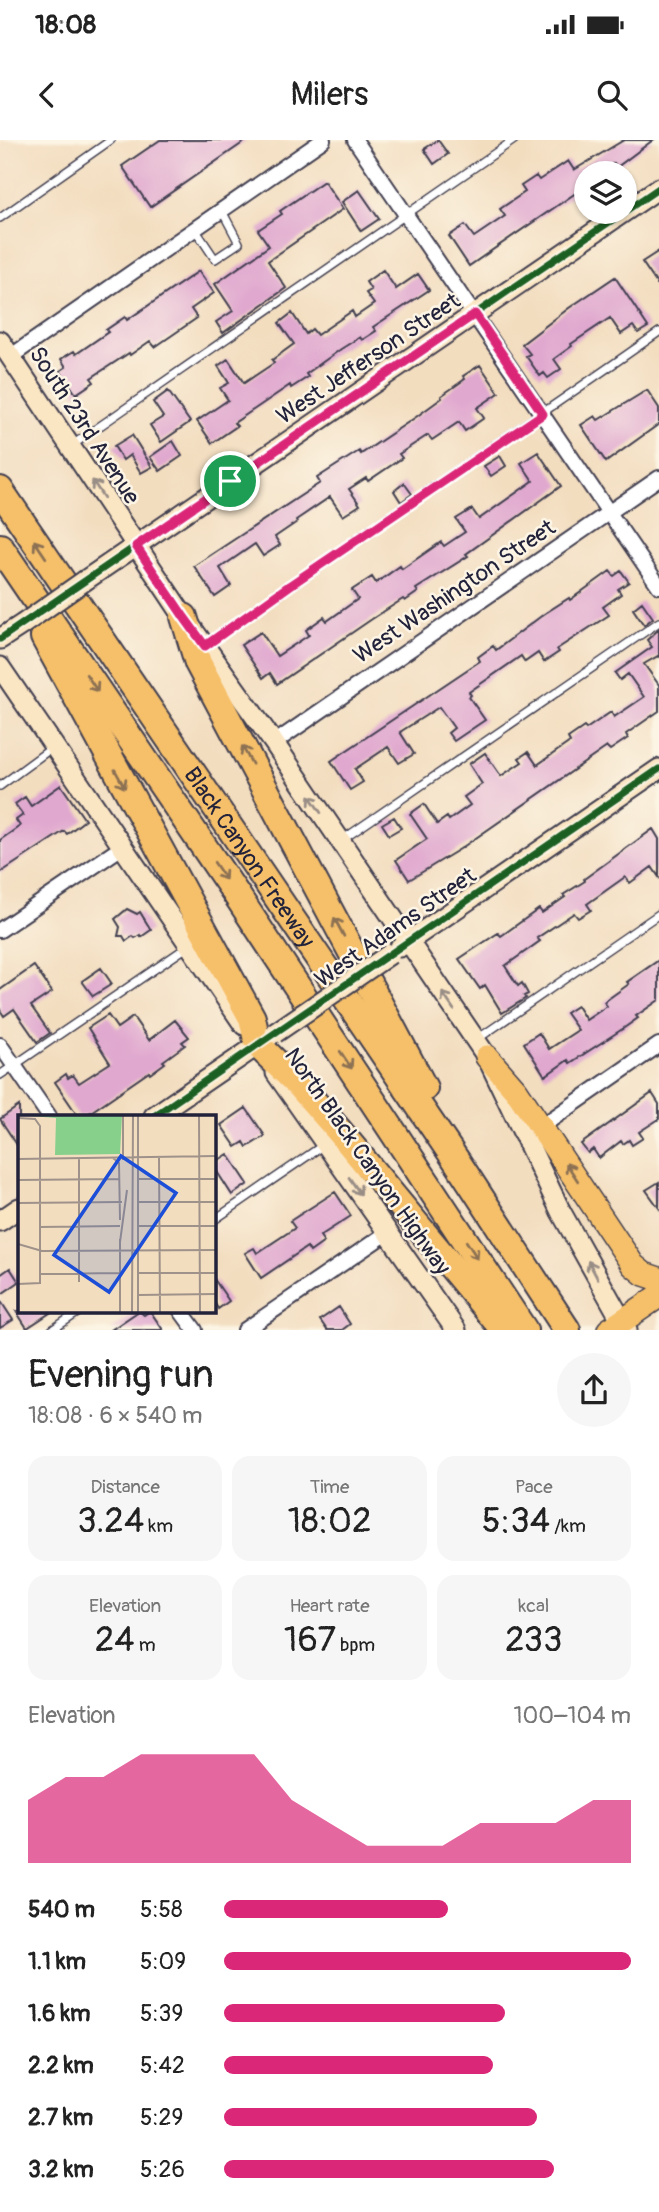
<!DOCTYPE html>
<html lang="en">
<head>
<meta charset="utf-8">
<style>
  :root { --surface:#fff; --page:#f6f6f6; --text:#222; --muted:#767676; --accent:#db2777 }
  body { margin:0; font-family:Pangolin,sans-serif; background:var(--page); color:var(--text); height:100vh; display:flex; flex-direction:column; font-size:26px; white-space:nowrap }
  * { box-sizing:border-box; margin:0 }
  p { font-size:23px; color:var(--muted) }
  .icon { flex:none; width:38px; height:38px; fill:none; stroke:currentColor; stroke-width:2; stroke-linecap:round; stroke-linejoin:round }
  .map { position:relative; height:1190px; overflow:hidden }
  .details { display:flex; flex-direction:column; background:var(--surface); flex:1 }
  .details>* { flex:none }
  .buttons { position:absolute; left:574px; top:21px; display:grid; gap:14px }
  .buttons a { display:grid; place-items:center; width:63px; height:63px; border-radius:50%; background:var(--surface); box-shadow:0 2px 5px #0004; font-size:35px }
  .pin { position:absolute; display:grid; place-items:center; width:60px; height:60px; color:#fff; margin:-30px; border:4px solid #fff; border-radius:50%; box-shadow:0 2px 7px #0007 }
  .round { display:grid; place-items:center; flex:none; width:74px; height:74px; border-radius:37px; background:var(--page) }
  .headline { display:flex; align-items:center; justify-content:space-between; height:119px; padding:0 28px }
  h1 { font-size:38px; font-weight:600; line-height:52px }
  .metrics { display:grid; grid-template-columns:repeat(3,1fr); gap:10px; height:119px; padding:7px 28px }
  .metrics div { display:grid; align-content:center; border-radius:18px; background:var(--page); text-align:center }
  .metrics b { font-size:35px; font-weight:600 }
  .metrics small { font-size:19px; font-weight:400 }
  .metrics p { font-size:19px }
  .chart { height:196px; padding:14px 28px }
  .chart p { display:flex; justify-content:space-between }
  .chart svg { width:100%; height:126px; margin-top:7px; fill:var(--accent); opacity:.7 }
  ul { padding:0 28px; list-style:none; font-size:23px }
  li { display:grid; grid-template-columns:112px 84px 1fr; align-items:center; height:52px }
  li i { height:18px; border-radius:9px; background:var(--accent) }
  .status { display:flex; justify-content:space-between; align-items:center; height:49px; padding:0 35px; background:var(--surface); direction:ltr }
  .status svg { height:19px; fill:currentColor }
  header { display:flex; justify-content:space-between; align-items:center; height:91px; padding:0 28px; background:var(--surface); font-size:32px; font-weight:600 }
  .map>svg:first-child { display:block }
  .building { fill:#e0a8cf }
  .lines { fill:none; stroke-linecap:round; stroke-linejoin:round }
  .lane-casing { stroke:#413e4f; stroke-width:10 }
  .street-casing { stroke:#413e4f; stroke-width:18 }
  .secondary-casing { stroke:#413e4f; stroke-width:23 }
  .primary-casing { stroke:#413e4f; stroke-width:26 }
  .highway-casing { stroke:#413e4f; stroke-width:30 }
  .lane { stroke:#fff; stroke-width:7 }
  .street { stroke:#fff; stroke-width:14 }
  .secondary { stroke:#fbe6c4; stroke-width:19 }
  .primary { stroke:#f6c06b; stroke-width:23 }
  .highway { stroke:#f6c06b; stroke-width:26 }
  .secondary-bridge-casing { stroke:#413e4f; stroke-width:23; stroke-linecap:butt }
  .secondary-bridge { stroke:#fbe6c4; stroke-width:19 }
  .cycleway-casing { stroke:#fcf5e5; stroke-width:11 }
  .cycleway { stroke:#1b5e20; stroke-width:7 }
  .oneway { stroke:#998e86 }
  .oneway2 { stroke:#8c7153 }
  .route-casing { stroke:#fff; stroke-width:14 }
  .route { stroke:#db2777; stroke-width:9 }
  .labels { text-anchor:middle; stroke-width:5; stroke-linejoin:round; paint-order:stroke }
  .street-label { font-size:23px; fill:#22223b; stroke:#fcf5e5 }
  .inset-road { fill:none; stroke:#9f928a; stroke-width:2 }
  .view { fill:#1d4ed8; fill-opacity:0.15; stroke:#1d4ed8; stroke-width:3.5 }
  .inset-edge { fill:none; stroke:#22223b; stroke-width:3.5 }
</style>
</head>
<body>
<div class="status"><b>18:08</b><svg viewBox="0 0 49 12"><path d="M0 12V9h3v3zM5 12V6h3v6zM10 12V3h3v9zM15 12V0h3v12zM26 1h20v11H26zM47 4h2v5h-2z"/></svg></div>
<header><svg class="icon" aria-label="back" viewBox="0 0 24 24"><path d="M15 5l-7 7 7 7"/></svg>Milers<svg class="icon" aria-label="search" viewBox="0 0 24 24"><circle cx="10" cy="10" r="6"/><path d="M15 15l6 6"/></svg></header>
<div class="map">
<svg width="659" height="1190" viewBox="0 0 659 1190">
  <rect width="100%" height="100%" fill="#fcf5e5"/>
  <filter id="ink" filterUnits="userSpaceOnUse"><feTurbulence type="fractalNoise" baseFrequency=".0143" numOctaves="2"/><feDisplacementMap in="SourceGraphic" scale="14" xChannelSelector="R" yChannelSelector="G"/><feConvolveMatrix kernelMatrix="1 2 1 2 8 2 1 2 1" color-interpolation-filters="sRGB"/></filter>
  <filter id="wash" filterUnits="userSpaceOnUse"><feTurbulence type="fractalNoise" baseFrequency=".00686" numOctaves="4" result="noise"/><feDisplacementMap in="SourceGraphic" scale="28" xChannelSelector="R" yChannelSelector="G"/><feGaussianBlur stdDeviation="1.57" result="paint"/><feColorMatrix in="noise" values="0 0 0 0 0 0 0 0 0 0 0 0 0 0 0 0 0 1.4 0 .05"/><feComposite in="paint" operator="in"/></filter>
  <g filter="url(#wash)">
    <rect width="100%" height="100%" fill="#f3ddbf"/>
    <g id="blocks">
      <!-- building -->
      <path class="building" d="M160,0H247L150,67L122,26Z
        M438,0L448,14L434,24L424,9Z
        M624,0H653L617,27L614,23L599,33H586V46L469,126L449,96L465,85L474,97L505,76L500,69L525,52L521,46L536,36L539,40L568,21L574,30Z
        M324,41L343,69L268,121L286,148L223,193L216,182L233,171L215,144L269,106L258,90L282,74L280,71Z
        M359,50L379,79L361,91L342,62Z
        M659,111V147L642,122Z
        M383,130L396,149L418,134L429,150L373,187L376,191L362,200L360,197L341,209L306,234L308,237L291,248L290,245L234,283L237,286L212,303L197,281L228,260L220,248L229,243L218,226L228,219L244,243L274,223L272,220L294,204L279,183L292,173L306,194L312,189L317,195L352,171L355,177L374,164L366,153L371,150L366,142Z
        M199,131L214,153L191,169L197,178L155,207L150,201L130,215L129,213L91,238L94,242L76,254L60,231L66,227L61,219L74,211L76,214L108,192L106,190L125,177L127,180Z
        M615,137L648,187L638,193L633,186L621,194L610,178L571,204L572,206L554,219L561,229L548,238L544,233L540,236L526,216L530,214L522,204L569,168Z
        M480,225L499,253L477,268L484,278L465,291L459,282L432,300L428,295L399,314L402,318L368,341L366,338L349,349L360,365L343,376L330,357L296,380L297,382L275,397L280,405L263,416L255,404L220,428L231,446L215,457L194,426L320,343L317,338L334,327L359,311L361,314L416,277L442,258L441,256L465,239L463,236Z
        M647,250L659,268V284L606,322L581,285L595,276L598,280Z
        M168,251L190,282L161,302L150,285L163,277L153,262Z
        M132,295L152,327L141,333L130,315L123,320L114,306Z
        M173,301L182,316L160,331L150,317Z
        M538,312L561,346L466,414L468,416L416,449L418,452L405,461L403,459L372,479L277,544L270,533L263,538L241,505L261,492L277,516L309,495L306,490L324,477L327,481L358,459L352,450L372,437L376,443L400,426L402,429L441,402L444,406L465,392L456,379L472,369L479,379L533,341L521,323Z
        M500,316L506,326L491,336L484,326Z
        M404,343L412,354L401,362L394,351Z
        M610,431L614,436L621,431L629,442L618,449L621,454L603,467L609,475L557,509L559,512L544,522L538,513L525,522L521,516L469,552L471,555L469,557L485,580L454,601L448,593L454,588L439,567L400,592L414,614L399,623L388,607L355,629L363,642L350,650L331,621L480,521L478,517L493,506L496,510L544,474L569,458L570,460Z
        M642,462L653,478L644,485L633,469Z
        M659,489V518L658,516L644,524L659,545V571L626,594L628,598L610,610L607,607L460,709L409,740L396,720L427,699L410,674L424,664L437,684L447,677L449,680L470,665L464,657L482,644L469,624L485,613L501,636L522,622L519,618L528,612L537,625L570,602L568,598L584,587L586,589L611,572L614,577L644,557L628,534L620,540L615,533L652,507L647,500Z
        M61,645L85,680L67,694L64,691L0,733V700L20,686L16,680L23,675L15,664L25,657L31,666Z
        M394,677L401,688L389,695L382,684Z
        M653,689L659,699V737L652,727L630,743L625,737L587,764L591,770L578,778L574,773L537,798L540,801L505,826L518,846L522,843L528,854L524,856L526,858L502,873L485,845L480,849L459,819L498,793L501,796L539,769L542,773L565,757L563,755L585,741L584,739Z
        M127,769L137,774L140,772L151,790L141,797L140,795L135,798L133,796L126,801L123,796H118L120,787L115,779Z
        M659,820V860L636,876L638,878L624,888L570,923L568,920L545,936L524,903L539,893L549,909L578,890L566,873L577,866L586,880L607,866L604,862L629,844L627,842Z
        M34,826L52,852L31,866L50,893L37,902L14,869L4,876L0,870V850Z
        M101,828L112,844L93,856L82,841Z
        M108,875L117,888L133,877L149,900L175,880L189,897L182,902L185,905L163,921L165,923L150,934L149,932L85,976H78L55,942L66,934L68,938L73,935L79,943L110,923L88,888Z
        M652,953L659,964V979L639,992L643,998L632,1005L629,1000L623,1004L621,1001L599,1018L593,1009L588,1013L581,1004Z
        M19,966V1008L0,979Z
        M246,968L265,996L247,1007L244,1002L236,1007L221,985Z
        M228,1014L248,1044L232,1055L214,1027V1023Z
        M659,1042V1068L646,1050Z
        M335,1052L351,1076L320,1096L324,1102L310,1112L307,1107L261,1138L245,1113L254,1108L257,1113L295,1088L290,1081Z
        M10,1128L19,1142L0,1155V1135Z
        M214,1139L229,1161L218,1169L214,1162Z
        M0,1160L13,1180L0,1188Z
        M339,1167L350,1184L342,1190H327L320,1180Z
        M16,1171H53L27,1188Z
        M139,1171L144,1175L150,1171L163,1190H111Z"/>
    </g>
  </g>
  <g filter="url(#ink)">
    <use href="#blocks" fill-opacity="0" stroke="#413e4f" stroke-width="2"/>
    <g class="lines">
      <!-- lane casing -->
      <g class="lane-casing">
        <path id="lane" d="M0,78L111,0
          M195,89L215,119L239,103L222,71
          M71,306L514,0
          M206,505C355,398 509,298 659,192
          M0,646L53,607
          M342,700L659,482
          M476,900L659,774
          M0,935L187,807
          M214,1080L325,1004
          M52,1190L80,1171"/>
      </g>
      <!-- street casing -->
      <g class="street-casing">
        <path id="street" d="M355,0L659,446
          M10,217L323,0
          M274,603L659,338
          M0,790L122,707
          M0,905L49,976
          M542,986L659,905
          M181,1171L195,1190
          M245,1190L387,1093"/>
      </g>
      <!-- secondary casing -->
      <g class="secondary-casing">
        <path id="secondary" d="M0,201L184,477L274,603L487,917L561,1072L627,1190
          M87,439L659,48
          M0,499L23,484
          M0,527L244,885
          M400,807L659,629
          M276,933L456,1190
          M154,976L268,898
          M0,1081L19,1068"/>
      </g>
      <!-- primary casing -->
      <g class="primary-casing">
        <path id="primary" d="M487,917L516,950L633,1125L644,1134L659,1139
          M609,1190L659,1156"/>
      </g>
      <!-- highway casing -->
      <g class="highway-casing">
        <g id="highway">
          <path id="s1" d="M0,350L458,1023L567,1190"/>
          <path d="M0,407L234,751L524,1190"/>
          <path d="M184,477L198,523L424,948"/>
          <path d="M44,497L252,878L258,905L300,946L340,992L504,1190"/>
        </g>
      </g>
      <!-- lane -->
      <use href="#lane" class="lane"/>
      <!-- street -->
      <use href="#street" class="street"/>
      <!-- secondary -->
      <use href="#secondary" class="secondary"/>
      <!-- primary -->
      <use href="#primary" class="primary"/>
      <!-- highway -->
      <use href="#highway" class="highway"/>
      <!-- secondary-bridge casing -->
      <g class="secondary-bridge-casing">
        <path id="secondary-bridge" d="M23,484L87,439
          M275,893L390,814"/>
      </g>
      <!-- secondary-bridge -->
      <use href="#secondary-bridge" class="secondary-bridge"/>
      <!-- cycleway casing -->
      <g class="cycleway-casing">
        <path id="cycleway" d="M0,499L659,48
          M154,976L659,629"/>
      </g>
      <!-- cycleway -->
      <use href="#cycleway" class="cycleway"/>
    </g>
    <!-- one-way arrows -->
    <defs><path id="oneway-shaft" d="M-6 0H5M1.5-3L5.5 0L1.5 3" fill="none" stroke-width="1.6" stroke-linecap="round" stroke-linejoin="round" transform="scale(1.75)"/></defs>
    <g class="oneway">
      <use href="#oneway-shaft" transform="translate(98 349) rotate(-123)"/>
      <use href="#oneway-shaft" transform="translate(315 664) rotate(-124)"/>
      <use href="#oneway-shaft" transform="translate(448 861) rotate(-124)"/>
      <use href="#oneway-shaft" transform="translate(355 1046) rotate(55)"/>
      <use href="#oneway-shaft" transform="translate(593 1130) rotate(-118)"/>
    </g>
    <g class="oneway2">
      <use href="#oneway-shaft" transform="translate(40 409) rotate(-124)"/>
      <use href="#oneway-shaft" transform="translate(92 543) rotate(56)"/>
      <use href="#oneway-shaft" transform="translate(247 615) rotate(-119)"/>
      <use href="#oneway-shaft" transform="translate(120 639) rotate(61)"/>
      <use href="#oneway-shaft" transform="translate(220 731) rotate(56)"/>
      <use href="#oneway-shaft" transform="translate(339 787) rotate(-118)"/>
      <use href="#oneway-shaft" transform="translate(346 920) rotate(56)"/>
      <use href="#oneway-shaft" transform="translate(572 1032) rotate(-123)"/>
      <use href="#oneway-shaft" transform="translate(472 1110) rotate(57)"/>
    </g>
  </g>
  <g class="lines" filter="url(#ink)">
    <!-- route casing -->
    <g class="route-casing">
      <path id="route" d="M475,174L543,274L289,446L205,506L184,477L136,406Z"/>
    </g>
    <!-- route -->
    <use href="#route" class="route"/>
  </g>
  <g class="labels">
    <!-- street labels -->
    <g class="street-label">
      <text transform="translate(368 218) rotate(-34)" y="8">West Jefferson Street</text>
      <text transform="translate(85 285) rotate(57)" y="8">South 23rd Avenue</text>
      <text transform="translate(454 451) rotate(-34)" y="8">West Washington Street</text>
      <text dy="8" stroke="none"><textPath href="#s1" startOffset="444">Black Canyon Freeway</textPath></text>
      <text transform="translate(395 787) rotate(-35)" y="8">West Adams Street</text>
      <text transform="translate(368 1021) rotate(55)" y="8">North Black Canyon Highway</text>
    </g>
  </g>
  <!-- overview -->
  <g transform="translate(18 975)">
    <rect width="198" height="198" fill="#f3ddbf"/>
    <path d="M0,0H104L102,39L37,40L38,3Z" fill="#87d08c"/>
    <path class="inset-road" d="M120,0V197M181,0L182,197M0,3L17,4L22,11V168L0,169M141,42L142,197M95,43L101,48L102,105M0,44L198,41M61,44V167M105,45V0M120,64H198M0,65L101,64M120,87H198M0,88L104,87M120,111H198M21,112L102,111M102,127L109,75M0,129L24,136L198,135M120,158H198M21,159L102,158M120,180L198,179M102,197V124M114,197L115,0"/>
    <path class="view" d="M103,41L158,78L91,177L36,140Z"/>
    <rect width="198" height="198" class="inset-edge"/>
  </g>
</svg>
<div class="buttons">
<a><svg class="icon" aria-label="layers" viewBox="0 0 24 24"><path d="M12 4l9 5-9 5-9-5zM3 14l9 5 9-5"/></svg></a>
</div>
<div class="pin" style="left:230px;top:341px;background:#1e9e55"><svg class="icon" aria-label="arrive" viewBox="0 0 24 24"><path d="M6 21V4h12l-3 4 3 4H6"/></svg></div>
</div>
<section class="details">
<div class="headline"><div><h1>Evening run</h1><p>18:08 · 6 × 540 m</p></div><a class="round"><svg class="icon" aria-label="share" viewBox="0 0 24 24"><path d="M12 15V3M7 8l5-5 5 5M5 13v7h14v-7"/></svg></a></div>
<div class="metrics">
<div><p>Distance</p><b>3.24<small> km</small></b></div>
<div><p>Time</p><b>18:02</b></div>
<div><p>Pace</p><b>5:34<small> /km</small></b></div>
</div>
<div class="metrics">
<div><p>Elevation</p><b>24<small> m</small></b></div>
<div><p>Heart rate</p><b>167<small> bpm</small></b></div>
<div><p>kcal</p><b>233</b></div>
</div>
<div class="chart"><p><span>Elevation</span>100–104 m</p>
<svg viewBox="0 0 160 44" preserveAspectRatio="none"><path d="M0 44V22L10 14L20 14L30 6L40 6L50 6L60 6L70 22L80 30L90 38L100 38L110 38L120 30L130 30L140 30L150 22L160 22V44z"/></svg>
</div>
<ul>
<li><b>540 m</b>5:58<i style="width:55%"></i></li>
<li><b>1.1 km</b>5:09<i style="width:100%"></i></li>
<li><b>1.6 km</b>5:39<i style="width:69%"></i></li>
<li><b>2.2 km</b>5:42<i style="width:66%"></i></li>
<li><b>2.7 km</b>5:29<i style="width:77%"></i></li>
<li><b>3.2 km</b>5:26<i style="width:81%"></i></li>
</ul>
</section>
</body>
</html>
